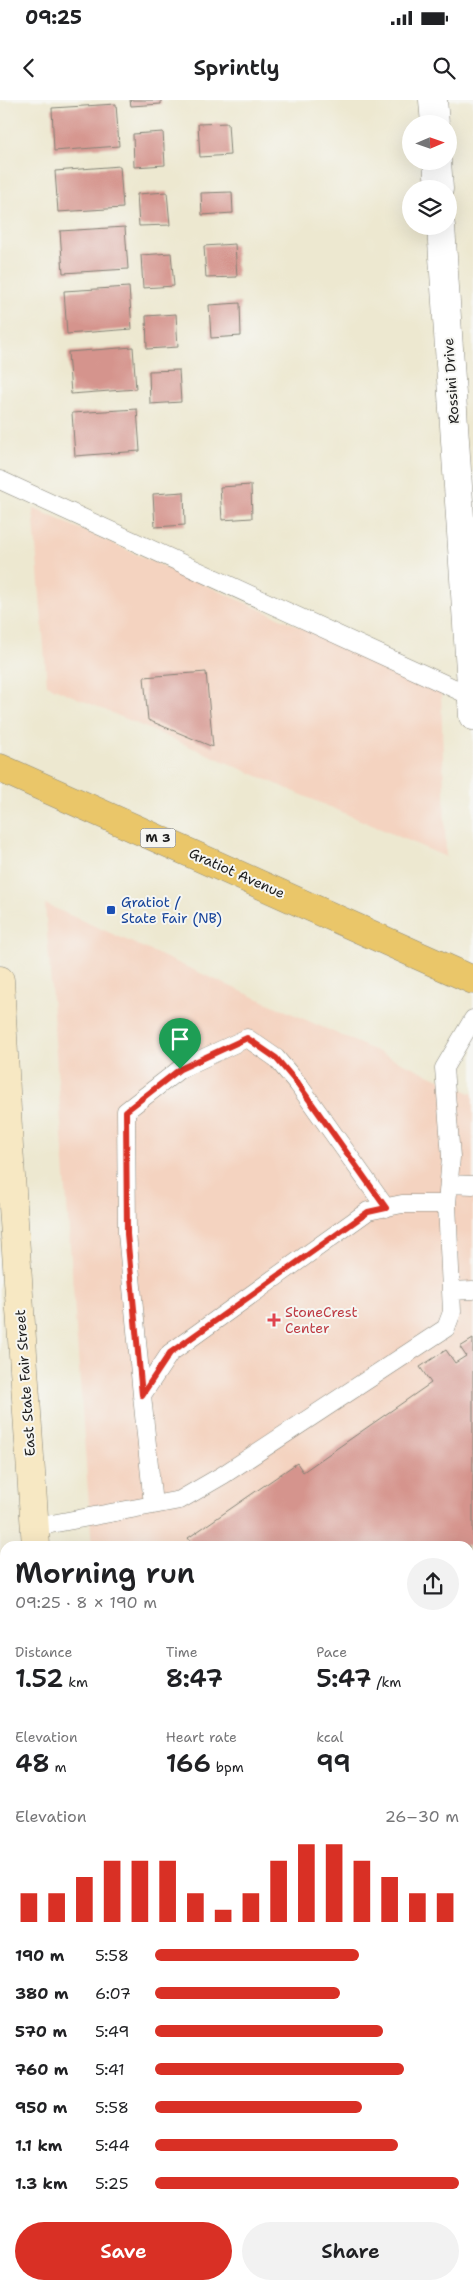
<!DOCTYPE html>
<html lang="en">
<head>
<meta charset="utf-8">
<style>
  :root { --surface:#fff; --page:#f2f2f2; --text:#202124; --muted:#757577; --accent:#d93025 }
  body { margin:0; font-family:"Shantell Sans",sans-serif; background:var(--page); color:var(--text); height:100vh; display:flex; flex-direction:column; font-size:19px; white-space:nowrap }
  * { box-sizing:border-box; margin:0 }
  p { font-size:16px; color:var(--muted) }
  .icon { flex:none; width:28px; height:28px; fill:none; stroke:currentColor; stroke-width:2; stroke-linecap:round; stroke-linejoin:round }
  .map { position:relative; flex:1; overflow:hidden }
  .sheet { position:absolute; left:0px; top:1441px; width:474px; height:749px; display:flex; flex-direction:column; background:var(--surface); border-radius:15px 15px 0 0; box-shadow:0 5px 20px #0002 }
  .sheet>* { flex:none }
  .needle { width:32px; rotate:88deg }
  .buttons { position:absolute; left:402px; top:15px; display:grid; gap:10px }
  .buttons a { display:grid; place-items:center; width:55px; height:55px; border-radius:50%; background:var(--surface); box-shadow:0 5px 20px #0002; font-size:25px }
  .pin { position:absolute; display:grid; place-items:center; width:42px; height:42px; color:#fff; margin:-51px -21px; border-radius:50% 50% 50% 0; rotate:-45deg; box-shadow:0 0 5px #0007 }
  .pin .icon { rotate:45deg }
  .round { display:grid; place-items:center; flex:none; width:52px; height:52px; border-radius:26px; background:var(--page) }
  .summary { display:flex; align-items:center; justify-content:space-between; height:85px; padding:0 15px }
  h1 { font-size:28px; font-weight:600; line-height:38px }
  .metrics { display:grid; grid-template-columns:repeat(3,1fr); gap:8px; height:85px; padding:5px 15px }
  .metrics div { display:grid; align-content:center }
  .metrics b { font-size:25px; font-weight:600 }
  .metrics small { font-size:14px; font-weight:400 }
  .metrics p { font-size:14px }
  .chart { height:140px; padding:10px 15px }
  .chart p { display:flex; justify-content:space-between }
  .chart svg { width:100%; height:90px; margin-top:5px; stroke:var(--accent); stroke-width:6 }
  .action { display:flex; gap:10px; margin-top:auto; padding:10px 15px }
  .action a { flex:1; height:58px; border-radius:30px; background:var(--accent); color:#fff; font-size:20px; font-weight:600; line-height:58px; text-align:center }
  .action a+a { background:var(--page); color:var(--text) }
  ul { padding:0 15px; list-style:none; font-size:16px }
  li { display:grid; grid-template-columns:80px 60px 1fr; align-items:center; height:38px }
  li i { height:12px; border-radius:6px; background:var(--accent) }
  .status { display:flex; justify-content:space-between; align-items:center; height:35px; padding:0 25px; background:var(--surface); direction:ltr }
  .status svg { height:14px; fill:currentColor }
  header { display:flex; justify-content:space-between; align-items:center; height:65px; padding:0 15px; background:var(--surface); font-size:22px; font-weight:600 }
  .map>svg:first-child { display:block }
  .built { fill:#f4d3c0 }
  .building { fill:#d5948d }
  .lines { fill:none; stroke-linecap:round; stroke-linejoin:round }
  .lane-casing { stroke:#848276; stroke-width:19 }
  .street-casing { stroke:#848276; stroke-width:29 }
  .secondary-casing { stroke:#848276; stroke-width:29 }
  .primary-casing { stroke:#848276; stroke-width:29 }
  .lane { stroke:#fff; stroke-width:18 }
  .street { stroke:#fff; stroke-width:28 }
  .secondary { stroke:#f7e8c3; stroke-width:28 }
  .primary { stroke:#eac669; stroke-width:28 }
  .route-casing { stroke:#fff; stroke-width:10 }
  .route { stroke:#d93025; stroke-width:6 }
  .transit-dot { fill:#1a4fb4; stroke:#f6f6f2; stroke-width:2 }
  .health-dot { fill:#e0444e; stroke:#f6f6f2; stroke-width:2 }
  .labels { text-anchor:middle; stroke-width:4; stroke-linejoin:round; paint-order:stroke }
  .shield { fill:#f6f6f2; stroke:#5d5d5c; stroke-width:1 }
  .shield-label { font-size:12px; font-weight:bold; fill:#1c1c1c }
  .street-label { font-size:14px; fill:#1c1c1c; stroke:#f6f6f2 }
  .transit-label { font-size:14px; fill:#164399; stroke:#f6f6f2; text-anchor:start }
  .health-label { font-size:14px; fill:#be3a42; stroke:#f6f6f2; text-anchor:start }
</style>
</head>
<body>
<div class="status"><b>09:25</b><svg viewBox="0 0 49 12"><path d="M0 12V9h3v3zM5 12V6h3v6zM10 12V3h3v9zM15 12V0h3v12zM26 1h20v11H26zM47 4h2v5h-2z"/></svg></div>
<header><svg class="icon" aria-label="back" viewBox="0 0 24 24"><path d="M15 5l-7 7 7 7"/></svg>Sprintly<svg class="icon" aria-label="search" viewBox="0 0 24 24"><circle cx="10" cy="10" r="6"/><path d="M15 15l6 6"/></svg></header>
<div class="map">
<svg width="473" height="2189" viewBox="0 0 473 2189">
  <rect width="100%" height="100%" fill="#f6f6f2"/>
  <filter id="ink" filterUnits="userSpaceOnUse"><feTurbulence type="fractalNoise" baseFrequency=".02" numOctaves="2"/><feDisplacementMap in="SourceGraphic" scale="10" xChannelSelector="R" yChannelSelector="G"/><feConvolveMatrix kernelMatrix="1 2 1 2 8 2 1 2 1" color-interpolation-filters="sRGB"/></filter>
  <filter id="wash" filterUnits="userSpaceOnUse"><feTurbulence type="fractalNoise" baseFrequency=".0096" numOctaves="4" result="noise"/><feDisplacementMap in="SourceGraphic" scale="20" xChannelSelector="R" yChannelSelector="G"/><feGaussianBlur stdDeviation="1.12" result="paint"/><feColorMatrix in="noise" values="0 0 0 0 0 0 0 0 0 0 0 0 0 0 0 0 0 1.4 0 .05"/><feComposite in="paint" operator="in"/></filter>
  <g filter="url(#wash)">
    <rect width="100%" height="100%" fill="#ede8d0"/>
    <!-- built -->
    <path class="built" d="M33,408L441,590L446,757L47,585Z
      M45,804L473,994V1655H469V1446H92Z"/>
    <g id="blocks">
      <!-- building -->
      <path class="building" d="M130,0H161V4L131,6Z
        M116,4L119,46L54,51L52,8Z
        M228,23L230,55L200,57L198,24Z
        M163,32L165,65L134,67L133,34Z
        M120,66L123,108L58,112L55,71Z
        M167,92L170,125L139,126L137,94Z
        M232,92L233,113L202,115L201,93Z
        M125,127L128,169L63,173L60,131Z
        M235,144L237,177L206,178L204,146Z
        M171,153L174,186L143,188L141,155Z
        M129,187L132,229L67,234L64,191Z
        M240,203L241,236L211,238L209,205Z
        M176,214L178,247L147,249L146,216Z
        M133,247L136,289L71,294L68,252Z
        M179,270L181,302L150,304L149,271Z
        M137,309L140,351L75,356L72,313Z
        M251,385L252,418L222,420L220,387Z
        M184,392L185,425L155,427L153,394Z
        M206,572L213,647L148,620L144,577Z
        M473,1239V1553L469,1547V1446H194L188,1438L297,1363L303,1372L431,1283L420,1267L446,1250L455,1263L466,1256L460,1247Z
        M178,2185H232V2189H178Z
        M302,2185H338L339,2189H303Z"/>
    </g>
  </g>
  <g filter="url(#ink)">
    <use href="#blocks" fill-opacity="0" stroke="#848276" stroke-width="1"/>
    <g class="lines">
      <!-- lane casing -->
      <g class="lane-casing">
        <path id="lane" d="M0,380L473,597
          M449,1084L473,1085
          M451,1191L473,1190
          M142,1295L127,1133L126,1011L180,969L247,938L276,958L298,984L386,1108
          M153,1405L142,1295L170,1253L368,1111L402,1104H447
          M35,1427L180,1400L223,1375L446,1228L452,1212L447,1104L451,1057L444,968L473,919
          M469,1583L473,1582"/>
      </g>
      <!-- street casing -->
      <g class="street-casing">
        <path id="street" d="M433,0L435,24
          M437,61L439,89
          M441,126L473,616"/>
      </g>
      <!-- secondary casing -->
      <g class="secondary-casing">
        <path id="secondary" d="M0,880L9,1047L36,1446
          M87,2185L88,2189"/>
      </g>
      <!-- primary casing -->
      <g class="primary-casing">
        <path id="primary" d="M0,668L473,880"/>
      </g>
      <!-- lane -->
      <use href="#lane" class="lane"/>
      <!-- street -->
      <use href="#street" class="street"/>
      <!-- secondary -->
      <use href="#secondary" class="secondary"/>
      <!-- primary -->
      <use href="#primary" class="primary"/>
    </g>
  </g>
  <g class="lines" filter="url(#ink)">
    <!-- route casing -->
    <g class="route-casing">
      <path id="route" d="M247,938L276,958L298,984L386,1108L368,1112L170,1253L142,1295L127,1134L126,1011L180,969Z"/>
    </g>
    <!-- route -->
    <use href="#route" class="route"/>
  </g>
  <!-- markers -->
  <rect class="transit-dot" x="106" y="805" width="10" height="10" rx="2.5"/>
  <path class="health-dot" d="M271.5 1212.5h5v5h5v5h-5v5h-5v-5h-5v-5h5z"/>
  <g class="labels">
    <!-- shield labels -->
    <rect class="shield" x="140.5" y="728.5" width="35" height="19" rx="4"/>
    <g class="shield-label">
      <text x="158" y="742">M 3</text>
    </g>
    <!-- street labels -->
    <g class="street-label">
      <text transform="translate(451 281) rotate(-94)" y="5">Rossini Drive</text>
      <text transform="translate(237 773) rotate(24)" y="5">Gratiot Avenue</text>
      <text transform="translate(25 1283) rotate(-94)" y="5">East State Fair Street</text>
    </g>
    <!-- transit labels -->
    <g class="transit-label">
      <text x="121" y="807">Gratiot /<tspan x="121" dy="16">State Fair (NB)</tspan></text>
    </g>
    <!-- health labels -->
    <g class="health-label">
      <text x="285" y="1217">StoneCrest<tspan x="285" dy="16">Center</tspan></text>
    </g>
  </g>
</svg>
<div class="buttons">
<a><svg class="needle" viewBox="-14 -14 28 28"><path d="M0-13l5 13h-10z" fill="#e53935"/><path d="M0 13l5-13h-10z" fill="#757577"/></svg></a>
<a><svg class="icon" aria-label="layers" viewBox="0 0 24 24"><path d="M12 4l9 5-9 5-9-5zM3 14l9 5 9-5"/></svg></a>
</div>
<div class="pin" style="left:180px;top:969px;background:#1e9e55"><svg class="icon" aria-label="arrive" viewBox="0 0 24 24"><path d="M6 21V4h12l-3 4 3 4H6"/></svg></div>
<section class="sheet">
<div class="summary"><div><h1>Morning run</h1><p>09:25 · 8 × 190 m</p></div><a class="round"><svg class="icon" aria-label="share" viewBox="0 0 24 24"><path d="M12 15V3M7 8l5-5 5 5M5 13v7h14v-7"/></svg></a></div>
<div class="metrics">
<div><p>Distance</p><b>1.52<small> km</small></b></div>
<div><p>Time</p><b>8:47</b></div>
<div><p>Pace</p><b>5:47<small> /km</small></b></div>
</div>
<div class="metrics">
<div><p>Elevation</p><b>48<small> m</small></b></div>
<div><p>Heart rate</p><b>166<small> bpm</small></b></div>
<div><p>kcal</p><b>99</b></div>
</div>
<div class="chart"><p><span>Elevation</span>26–30 m</p>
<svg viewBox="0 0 160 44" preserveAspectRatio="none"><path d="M5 44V30M15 44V30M25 44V22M35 44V14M45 44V14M55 44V14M65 44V30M75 44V38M85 44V30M95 44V14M105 44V6M115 44V6M125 44V14M135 44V22M145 44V30M155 44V30"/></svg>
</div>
<ul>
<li><b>190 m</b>5:58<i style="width:67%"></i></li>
<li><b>380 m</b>6:07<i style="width:61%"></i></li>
<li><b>570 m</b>5:49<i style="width:75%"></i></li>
<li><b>760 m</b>5:41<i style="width:82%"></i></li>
<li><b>950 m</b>5:58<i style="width:68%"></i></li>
<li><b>1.1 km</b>5:44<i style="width:80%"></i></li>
<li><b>1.3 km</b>5:25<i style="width:100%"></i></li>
</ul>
<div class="action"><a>Save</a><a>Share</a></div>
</section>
</div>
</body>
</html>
